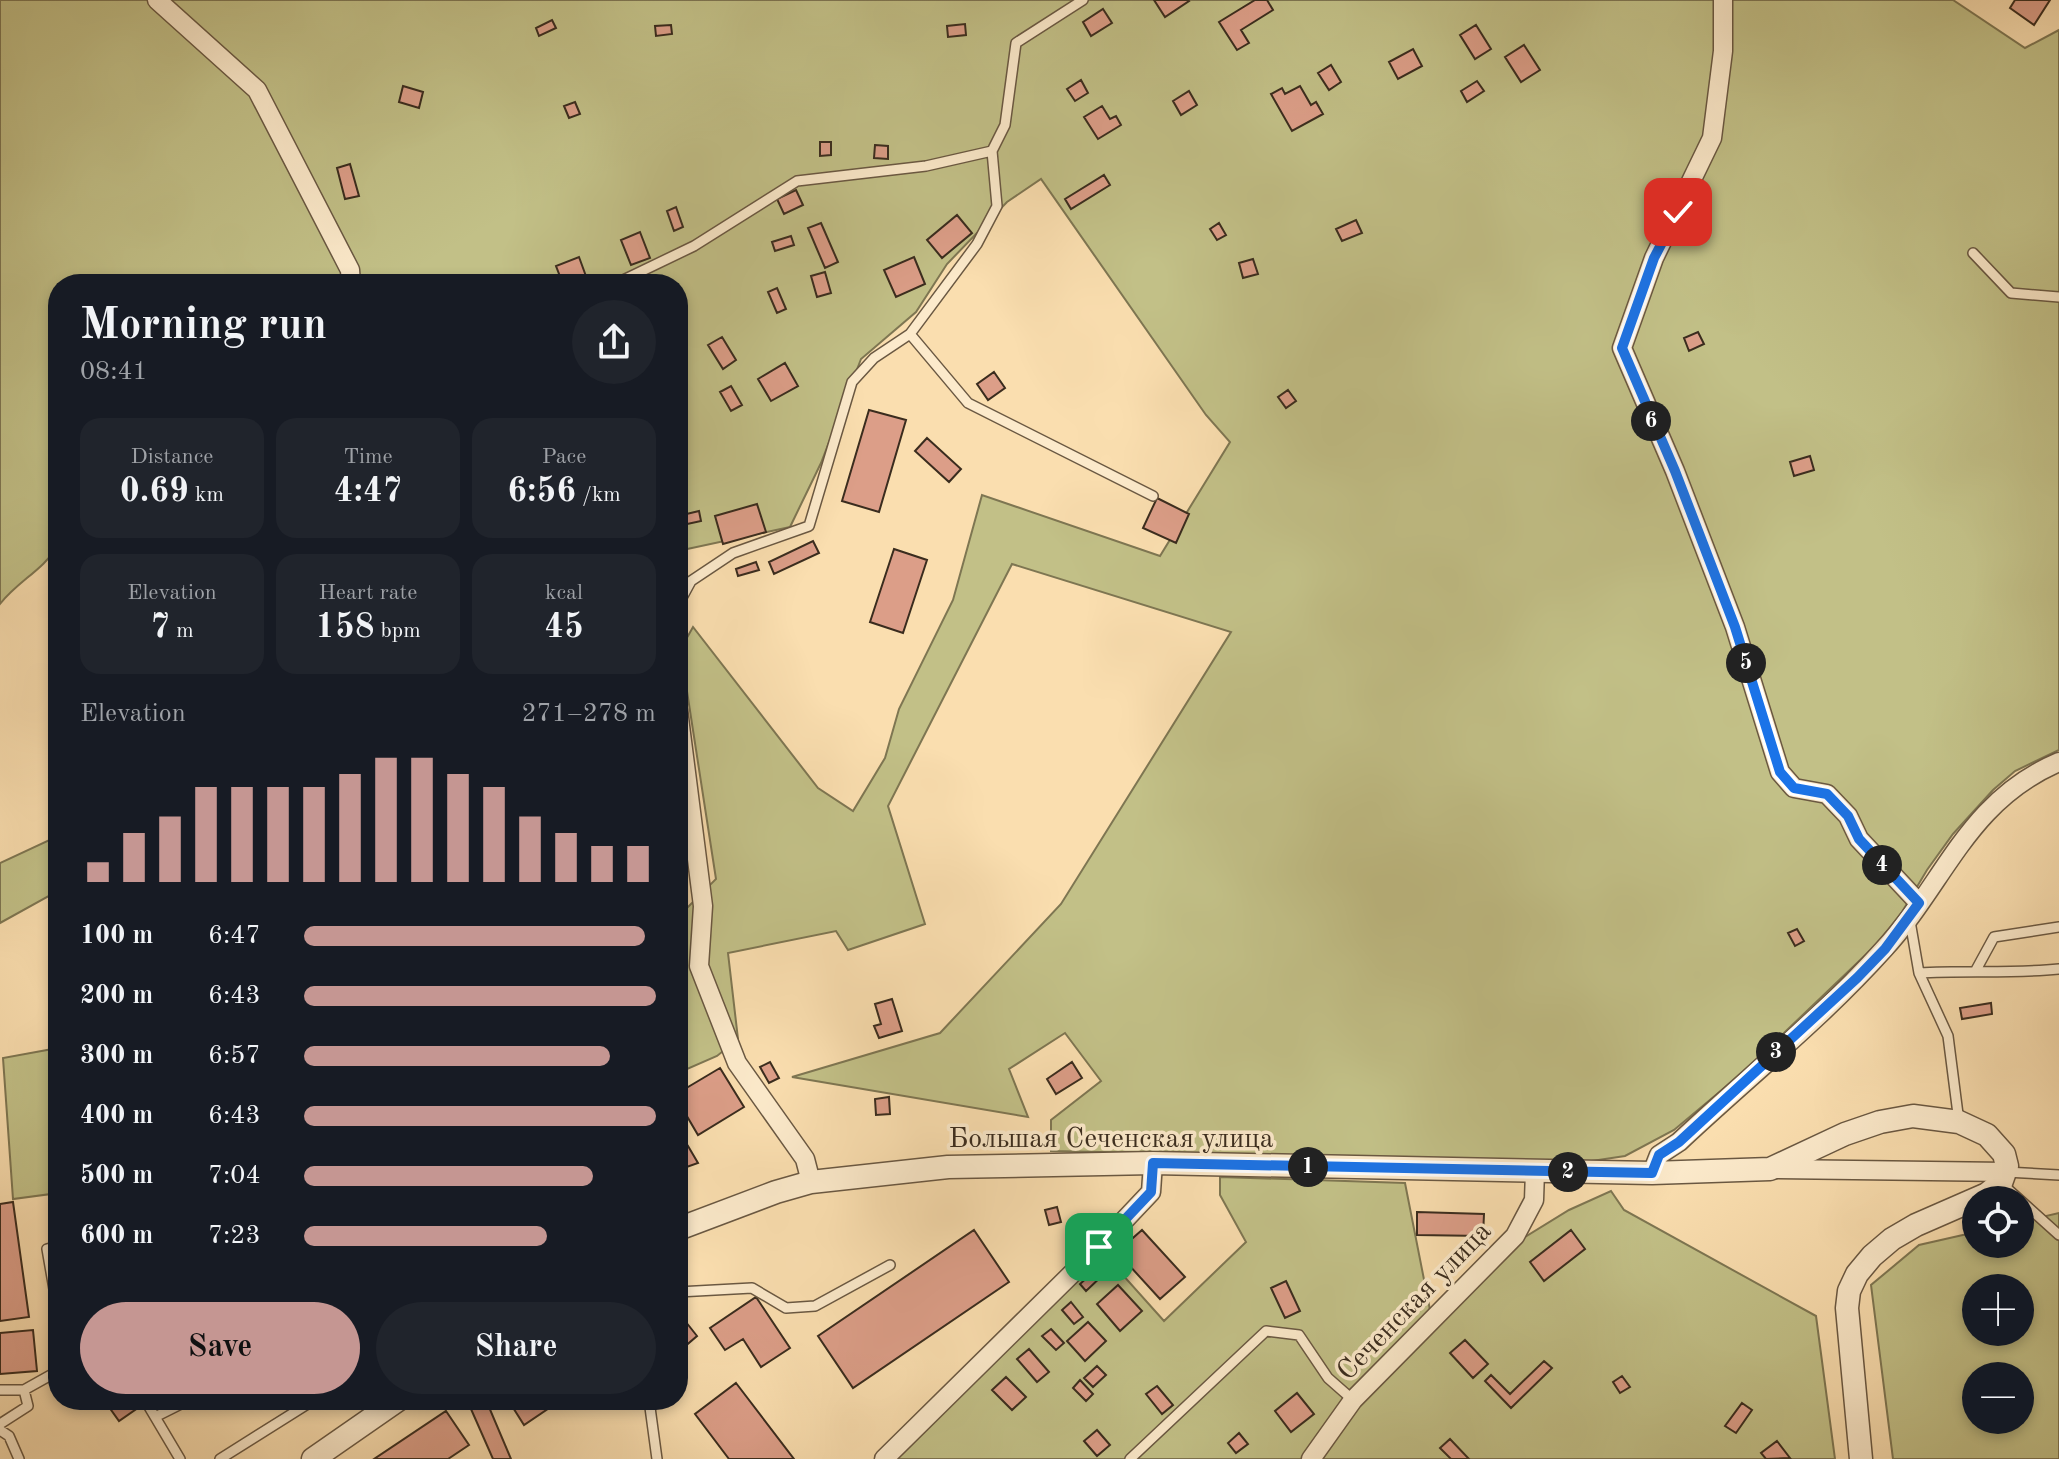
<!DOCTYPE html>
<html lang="en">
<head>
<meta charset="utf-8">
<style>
  :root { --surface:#171b24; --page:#20242c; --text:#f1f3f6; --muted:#9ea1a6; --accent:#c59692 }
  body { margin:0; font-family:"Old Standard TT",serif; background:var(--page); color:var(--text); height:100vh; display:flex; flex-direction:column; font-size:30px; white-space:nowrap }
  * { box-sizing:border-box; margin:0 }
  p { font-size:26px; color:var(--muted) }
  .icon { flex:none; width:44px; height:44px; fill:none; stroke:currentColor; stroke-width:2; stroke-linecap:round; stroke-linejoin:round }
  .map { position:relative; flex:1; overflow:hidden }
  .sheet { position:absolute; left:48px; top:274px; width:640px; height:1136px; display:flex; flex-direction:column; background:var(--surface); border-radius:32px; box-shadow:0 4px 12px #0003 }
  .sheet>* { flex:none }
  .tools { position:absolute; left:1962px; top:1186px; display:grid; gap:16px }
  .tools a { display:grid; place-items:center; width:72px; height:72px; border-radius:50%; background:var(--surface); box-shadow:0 4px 12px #0003; font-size:40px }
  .pin { position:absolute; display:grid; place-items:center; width:68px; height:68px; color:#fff; margin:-34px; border-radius:16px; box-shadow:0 4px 12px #0006 }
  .km { position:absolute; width:40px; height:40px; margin:-20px; border-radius:50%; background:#222; color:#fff; font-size:22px; line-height:40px; text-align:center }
  .round { display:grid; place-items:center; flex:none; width:84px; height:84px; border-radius:42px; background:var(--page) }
  .summary { display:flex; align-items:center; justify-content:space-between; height:136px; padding:0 32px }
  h1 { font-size:44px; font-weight:700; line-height:60px }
  .stats { display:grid; grid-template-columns:repeat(3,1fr); gap:12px; height:136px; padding:8px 32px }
  .stats div { display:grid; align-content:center; border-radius:20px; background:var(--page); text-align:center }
  .stats b { font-size:34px; font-weight:700 }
  .stats small { font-size:22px; font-weight:400 }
  .stats p { font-size:22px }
  .chart { height:224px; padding:16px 32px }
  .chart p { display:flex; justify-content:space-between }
  .chart svg { width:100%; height:144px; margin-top:8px; stroke:var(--accent); stroke-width:6 }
  .action { display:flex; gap:16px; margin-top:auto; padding:16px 32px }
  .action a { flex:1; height:92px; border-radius:48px; background:var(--accent); color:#111; font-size:32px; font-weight:700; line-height:92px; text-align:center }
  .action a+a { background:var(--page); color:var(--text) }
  ul { padding:0 32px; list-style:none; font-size:26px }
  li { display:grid; grid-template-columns:128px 96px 1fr; align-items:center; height:60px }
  li i { height:20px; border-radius:10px; background:var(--accent) }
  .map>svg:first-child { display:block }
  .green { fill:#c2c087; stroke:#7e7652; stroke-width:2; fill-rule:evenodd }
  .building { fill:#dc9e88; stroke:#3a2c1e; stroke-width:2 }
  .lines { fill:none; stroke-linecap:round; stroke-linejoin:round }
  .service-casing { stroke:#6a5842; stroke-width:12 }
  .minor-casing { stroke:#6a5842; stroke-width:21 }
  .tertiary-casing { stroke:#6a5842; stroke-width:25 }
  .service { stroke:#fceacb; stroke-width:9 }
  .minor { stroke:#fceacb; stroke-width:18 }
  .tertiary { stroke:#fceacb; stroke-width:22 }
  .route-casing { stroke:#fff; stroke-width:16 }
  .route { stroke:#1a73e8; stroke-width:10 }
  .labels { text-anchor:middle; stroke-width:7; stroke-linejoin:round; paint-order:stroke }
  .street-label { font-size:28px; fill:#3a2c1e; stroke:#fceacb }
</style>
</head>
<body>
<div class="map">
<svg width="2059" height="1459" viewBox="0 0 2059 1459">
  <rect width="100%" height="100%" fill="#fadeaf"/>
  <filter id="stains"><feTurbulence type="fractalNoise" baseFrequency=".0025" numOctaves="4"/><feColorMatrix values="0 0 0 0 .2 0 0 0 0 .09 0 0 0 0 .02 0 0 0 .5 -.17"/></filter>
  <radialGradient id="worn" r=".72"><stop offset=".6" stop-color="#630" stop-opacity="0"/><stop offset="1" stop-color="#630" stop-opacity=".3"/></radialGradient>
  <!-- green -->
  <path class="green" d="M0,0H1953L2025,48L2059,30V750L2015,771L1993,790L1953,834L1927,870L1902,912L1878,943L1741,1074L1674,1130L1625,1156L1585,1162L1051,1151V1120L1101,1081L1065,1033L1009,1069L1028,1117L792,1077L940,1033L1061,904L1231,632L1012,564L888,806L925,924L848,950L836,931L728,953L738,1039L717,1056L678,1073V910H685L716,879L686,685L684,643L693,627L818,788L853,811L885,758L899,709L953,600L982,495L1160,556L1230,442L1206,415L1041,179L1007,202L947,264L916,312L861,359L821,463L790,527L678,551V284H58V546C42,571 18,581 0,604Z
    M58,836V891L0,923V863Z
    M58,1048V1193L13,1199L3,1058Z
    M1220,1177L1405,1183L1430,1310L1345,1400L1301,1459H893L1104,1254L1164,1321L1246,1242L1220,1195Z
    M1611,1191L1624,1210L1816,1316L1835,1459H1319L1359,1405L1520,1240L1569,1210Z
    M2059,1213V1459H1893L1871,1285L1919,1245L1976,1232V1244H2020V1222ZM1976,1288H2020V1332H1976ZM1976,1376H2020V1420H1976Z"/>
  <!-- building -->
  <path class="building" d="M1154,0H1188L1189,1L1165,17Z
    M1255,0H1267L1273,10L1241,30L1249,43L1237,50L1219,22Z
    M2015,0H2050L2034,25L2010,8Z
    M1103,9L1112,23L1091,36L1083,22Z
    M552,20L556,28L539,36L536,28Z
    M965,24L966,35L948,37L947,26Z
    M671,25L672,34L656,36L655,26Z
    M1476,25L1491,49L1475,59L1460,35Z
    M1524,45L1540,70L1521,82L1505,57Z
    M1413,49L1422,66L1398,79L1389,62Z
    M1331,65L1341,82L1329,90L1318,73Z
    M1081,80L1088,93L1075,101L1067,89Z
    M1477,81L1484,91L1467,102L1461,91Z
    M403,86L423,92L419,108L399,102Z
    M1300,86L1311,105L1316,102L1323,114L1292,131L1271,94L1282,88L1285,94Z
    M1189,91L1197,105L1181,115L1173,101Z
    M575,102L580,114L569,118L564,106Z
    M1102,106L1110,119L1116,116L1121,125L1098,139L1084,117Z
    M820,142H831V155L820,156Z
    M875,145L888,146V159L874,158Z
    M350,164L359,196L345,199L337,168Z
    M1104,175L1110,185L1071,209L1065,199Z
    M796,190L803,205L784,214L777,199Z
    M676,207L683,227L674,231L667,211Z
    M957,215L972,233L942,258L927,240Z
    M1356,220L1362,233L1342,241L1336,229Z
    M821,223L838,262L825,268L808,228Z
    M1219,223L1226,235L1217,240L1210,229Z
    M640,232L650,258L631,265L621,240Z
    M791,236L794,245L775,251L772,242Z
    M579,257L587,279L563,284L556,266Z
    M914,257L925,284L896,297L884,270Z
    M1253,259L1258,274L1243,278L1239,263Z
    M825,272L831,293L817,297L811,276Z
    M777,288L786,309L777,313L768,292Z
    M1698,332L1704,344L1689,351L1684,338Z
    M722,337L736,360L723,369L708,345Z
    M785,363L798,386L771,401L758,379Z
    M994,372L1005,388L988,400L977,384Z
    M731,386L742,405L731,411L720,392Z
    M1288,390L1296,401L1286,408L1278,397Z
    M869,410L906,420L879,512L842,501Z
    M927,438L961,469L949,482L915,451Z
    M1810,456L1814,470L1794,476L1790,462Z
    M1157,498L1189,514L1176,543L1143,528Z
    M757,504L766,532L723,544L715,516Z
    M699,511L701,521L678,526V516Z
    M813,541L819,553L774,574L769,562Z
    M894,549L927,560L903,633L870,622Z
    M756,562L759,570L738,576L736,569Z
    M1797,929L1804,941L1795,946L1788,933Z
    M892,999L902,1031L879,1038L874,1026L881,1024L875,1004Z
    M1991,1003L1992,1014L1962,1019L1960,1008Z
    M770,1062L779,1078L769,1083L760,1067Z
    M1072,1062L1082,1078L1056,1094L1047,1079Z
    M720,1068L744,1107L698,1135L678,1101V1093Z
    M889,1097L890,1114L876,1115L875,1099Z
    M688,1146L698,1163L678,1170V1153Z
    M13,1202L29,1317L0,1321V1204Z
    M1057,1207L1061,1222L1049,1225L1045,1210Z
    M1417,1212L1484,1214L1483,1236L1417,1235Z
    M974,1230L1009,1282L853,1388L818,1336Z
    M1142,1230L1185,1277L1160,1299L1117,1252Z
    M1571,1230L1585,1249L1544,1281L1530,1262Z
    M1099,1267L1105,1273L1086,1291L1080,1284Z
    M1286,1281L1300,1311L1285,1318L1271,1288Z
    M1118,1285L1142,1311L1120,1331L1097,1304Z
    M756,1297L790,1348L761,1367L743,1339L725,1350L710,1328Z
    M1071,1302L1083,1317L1074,1324L1062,1310Z
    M678,1312L697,1336L683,1348L678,1342Z
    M1088,1322L1106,1341L1085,1361L1067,1341Z
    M1051,1329L1064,1343L1056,1350L1042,1336Z
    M33,1330L37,1371L0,1374V1333Z
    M1465,1340L1488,1364L1473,1378L1450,1353Z
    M1029,1349L1049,1372L1037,1382L1017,1359Z
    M1544,1361L1552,1368L1511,1408L1485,1381L1491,1375L1510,1394Z
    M1097,1366L1106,1375L1093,1387L1084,1378Z
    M1622,1376L1630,1387L1620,1393L1613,1382Z
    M1006,1377L1026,1397L1012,1410L992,1390Z
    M1080,1380L1093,1394L1086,1401L1073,1388Z
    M736,1383L794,1459H729L695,1414Z
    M1157,1386L1173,1405L1162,1414L1146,1394Z
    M1297,1393L1314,1414L1291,1432L1275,1411Z
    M104,1400H143L145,1403L119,1421Z
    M467,1400H486L511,1459H493Z
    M521,1400H561L524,1425L512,1406Z
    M1742,1403L1752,1410L1736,1433L1725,1426Z
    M446,1411L469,1445L448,1459H374Z
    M1097,1430L1110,1445L1097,1456L1084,1441Z
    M1239,1433L1248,1444L1236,1453L1228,1443Z
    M1450,1439L1469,1459H1451L1440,1448Z
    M1777,1441L1790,1458L1766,1459L1761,1453Z"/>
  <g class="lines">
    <!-- service casing -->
    <g class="service-casing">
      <path id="service" d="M1973,253L2011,293L2059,297
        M615,284L694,246L797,181L926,166L992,151
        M910,334L968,403L1153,496
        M678,605L691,581L733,553L809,526L852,382L874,358L910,334L977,244L997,206L992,151L1005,125L1016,43L1083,0
        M1910,921L1919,973L1948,1036L1959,1122
        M1976,970L1994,937L2059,927
        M1919,973C1967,970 2011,974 2059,969
        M2006,1172L2059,1175
        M2001,1183L2059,1235
        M58,1246L47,1249L58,1312
        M678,1292L752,1288L786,1308L815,1306L890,1265
        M0,1390H24L28,1406L0,1424
        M24,1390L58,1371
        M145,1400L180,1459
        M649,1400L657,1459
        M155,1417L189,1400
        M0,1430L9,1436L19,1459
        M220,1459L314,1400
        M1130,1459L1266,1331L1299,1335L1328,1378L1353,1400"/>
    </g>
    <!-- minor casing -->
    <g class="minor-casing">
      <path id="minor" d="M157,0L257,90L350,270L351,284
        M1723,0V51L1712,138L1654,258L1622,348L1675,471L1735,627L1780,772L1794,788L1827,794L1848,816L1859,839L1919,903
        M678,710L703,906L699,966L737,1063L805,1159L811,1182
        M1773,1169L2006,1172
        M1652,1173L1659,1155L1679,1142C1747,1078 1821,1019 1883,950C1945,883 1967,801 2059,762
        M884,1459L1099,1247L1151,1192L1153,1163
        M1311,1459L1353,1400L1515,1236L1534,1200L1535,1171"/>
    </g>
    <!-- tertiary casing -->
    <g class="tertiary-casing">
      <path id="tertiary" d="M678,1229L776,1192L811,1182L948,1167L1153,1163L1652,1173L1770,1169L1845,1134L1880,1122L1913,1116L1959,1122L1987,1135L2004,1154L2007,1166L2001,1183L1987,1194L1916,1225L1892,1239L1872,1256L1857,1274L1849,1291L1847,1308L1861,1459
        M313,1459L398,1400"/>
    </g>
    <!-- service -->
    <use href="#service" class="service"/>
    <!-- minor -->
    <use href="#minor" class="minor"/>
    <!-- tertiary -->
    <use href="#tertiary" class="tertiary"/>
  </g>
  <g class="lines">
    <!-- route casing -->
    <g class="route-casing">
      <path id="route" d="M1099,1247L1151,1192L1153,1163L1652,1173L1659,1155L1679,1142L1857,978L1885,949L1919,903L1859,839L1848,816L1827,794L1794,788L1780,772L1735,627L1675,471L1622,348L1654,258L1678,212"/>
    </g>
    <!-- route -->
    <use href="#route" class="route"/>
  </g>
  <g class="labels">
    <!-- street labels -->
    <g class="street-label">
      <text x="1111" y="1147">Большая Сеченская улица</text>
      <text transform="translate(1413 1300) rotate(-46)" y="10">Сеченская улица</text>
    </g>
  </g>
  <rect width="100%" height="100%" filter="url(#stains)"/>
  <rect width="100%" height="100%" fill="url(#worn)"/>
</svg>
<div class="tools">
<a><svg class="icon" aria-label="locate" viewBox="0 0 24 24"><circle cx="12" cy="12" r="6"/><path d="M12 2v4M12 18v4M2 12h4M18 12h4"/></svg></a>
<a>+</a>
<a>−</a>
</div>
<div class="pin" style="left:1099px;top:1247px;background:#1e9e55"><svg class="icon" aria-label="arrive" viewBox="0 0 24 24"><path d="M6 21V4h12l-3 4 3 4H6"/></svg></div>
<div class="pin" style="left:1678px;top:212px;background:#d93025"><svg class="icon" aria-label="check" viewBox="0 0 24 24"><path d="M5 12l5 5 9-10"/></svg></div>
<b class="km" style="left:1308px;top:1167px">1</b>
<b class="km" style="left:1568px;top:1172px">2</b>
<b class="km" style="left:1776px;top:1052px">3</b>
<b class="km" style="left:1882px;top:865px">4</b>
<b class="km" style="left:1746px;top:663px">5</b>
<b class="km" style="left:1651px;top:421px">6</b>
<section class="sheet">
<div class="summary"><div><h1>Morning run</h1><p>08:41</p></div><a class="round"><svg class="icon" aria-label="share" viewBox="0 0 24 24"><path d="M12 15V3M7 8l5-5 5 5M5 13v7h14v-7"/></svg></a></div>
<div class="stats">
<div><p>Distance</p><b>0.69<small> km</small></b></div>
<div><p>Time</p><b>4:47</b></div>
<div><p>Pace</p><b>6:56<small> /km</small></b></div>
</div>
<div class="stats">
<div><p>Elevation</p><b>7<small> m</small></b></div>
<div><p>Heart rate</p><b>158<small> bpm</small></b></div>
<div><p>kcal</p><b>45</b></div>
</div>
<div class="chart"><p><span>Elevation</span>271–278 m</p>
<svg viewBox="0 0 160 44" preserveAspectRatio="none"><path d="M5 44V38M15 44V29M25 44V24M35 44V15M45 44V15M55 44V15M65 44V15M75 44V11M85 44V6M95 44V6M105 44V11M115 44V15M125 44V24M135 44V29M145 44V33M155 44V33"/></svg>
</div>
<ul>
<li><b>100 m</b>6:47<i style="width:97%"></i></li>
<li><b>200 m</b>6:43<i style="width:100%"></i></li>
<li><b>300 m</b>6:57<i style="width:87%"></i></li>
<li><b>400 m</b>6:43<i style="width:100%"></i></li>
<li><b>500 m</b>7:04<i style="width:82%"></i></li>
<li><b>600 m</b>7:23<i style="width:69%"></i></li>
</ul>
<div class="action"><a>Save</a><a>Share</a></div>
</section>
</div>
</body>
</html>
